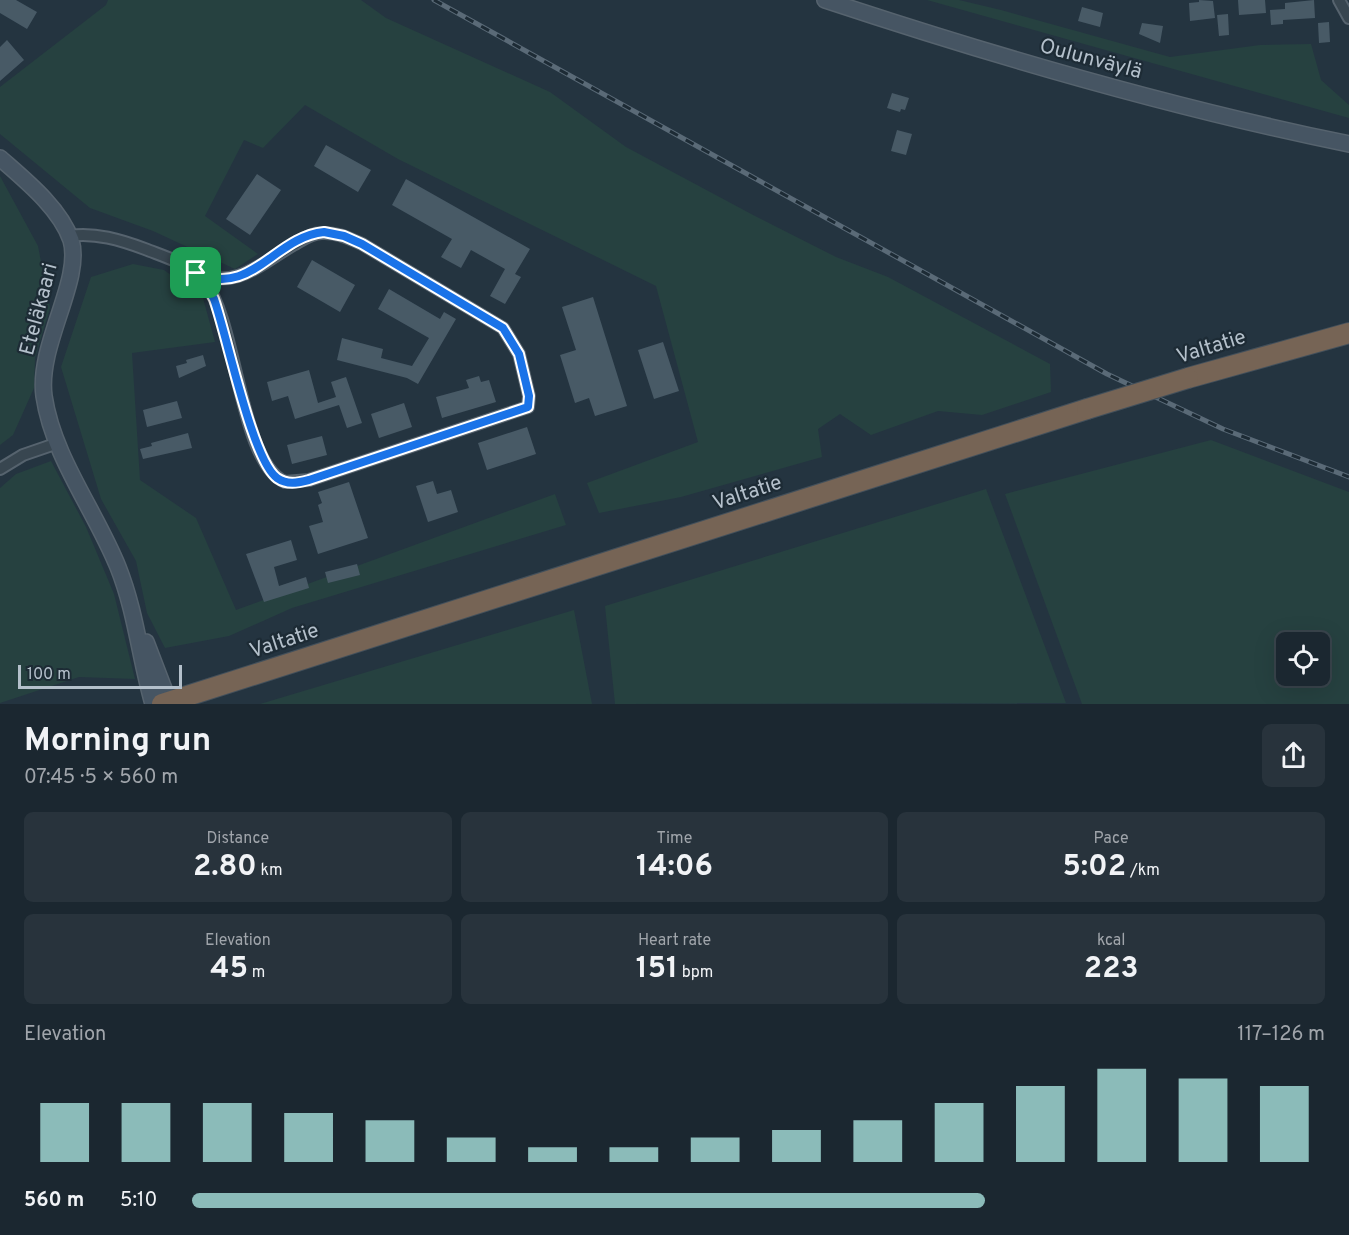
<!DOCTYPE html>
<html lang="en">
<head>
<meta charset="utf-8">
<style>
  :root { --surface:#1b2730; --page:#28333c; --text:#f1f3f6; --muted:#a0a5ab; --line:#39444c; --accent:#8bbbb9 }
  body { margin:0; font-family:Overpass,sans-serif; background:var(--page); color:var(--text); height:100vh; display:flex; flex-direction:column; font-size:22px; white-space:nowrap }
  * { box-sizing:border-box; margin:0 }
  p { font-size:20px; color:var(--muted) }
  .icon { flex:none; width:33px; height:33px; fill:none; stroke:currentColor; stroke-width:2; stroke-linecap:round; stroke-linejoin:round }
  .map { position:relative; height:704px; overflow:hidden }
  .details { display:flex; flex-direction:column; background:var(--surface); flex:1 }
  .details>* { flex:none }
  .fabs { position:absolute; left:1276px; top:632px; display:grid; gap:12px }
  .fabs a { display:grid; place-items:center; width:54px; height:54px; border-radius:9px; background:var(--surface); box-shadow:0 6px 24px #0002,0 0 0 2px var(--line); font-size:30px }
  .scale { position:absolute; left:18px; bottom:15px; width:164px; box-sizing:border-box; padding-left:6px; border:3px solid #b4c0cb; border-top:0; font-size:16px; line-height:21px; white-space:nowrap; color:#b4c0cb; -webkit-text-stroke:4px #1d2b35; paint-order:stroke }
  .pin { position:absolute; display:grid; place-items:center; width:51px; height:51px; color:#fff; margin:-26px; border-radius:12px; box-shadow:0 3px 9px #0006 }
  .round { display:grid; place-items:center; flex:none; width:63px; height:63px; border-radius:9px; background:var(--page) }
  .head { display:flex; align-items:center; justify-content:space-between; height:102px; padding:0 24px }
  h1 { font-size:33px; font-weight:700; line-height:45px }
  .figures { display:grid; grid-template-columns:repeat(3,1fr); gap:9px; height:102px; padding:6px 24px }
  .figures div { display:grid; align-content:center; border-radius:9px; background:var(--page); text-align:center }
  .figures b { font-size:30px; font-weight:700 }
  .figures small { font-size:16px; font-weight:400 }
  .figures p { font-size:16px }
  .chart { height:168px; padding:12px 24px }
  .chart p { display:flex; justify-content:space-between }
  .chart svg { width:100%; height:108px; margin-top:6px; stroke:var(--accent); stroke-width:6 }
  ul { padding:0 24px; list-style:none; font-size:20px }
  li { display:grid; grid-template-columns:96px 72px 1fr; align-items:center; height:45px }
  li i { height:15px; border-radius:8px; background:var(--accent) }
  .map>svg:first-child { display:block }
  .green { fill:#264140; fill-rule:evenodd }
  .building { fill:#485a66 }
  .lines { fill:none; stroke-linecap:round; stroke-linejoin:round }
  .street-casing { stroke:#56636e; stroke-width:14 }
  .secondary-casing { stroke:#56636e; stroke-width:18 }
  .highway-casing { stroke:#43505b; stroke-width:22 }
  .street { stroke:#384650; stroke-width:10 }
  .secondary { stroke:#465563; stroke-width:15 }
  .highway { stroke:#766455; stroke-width:20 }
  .rail-casing { stroke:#5a6a77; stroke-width:5 }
  .rail { stroke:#1d2b35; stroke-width:3; stroke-dasharray:9; stroke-linecap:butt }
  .highway-bridge-casing { stroke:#43505b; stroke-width:22; stroke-linecap:butt }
  .highway-bridge { stroke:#766455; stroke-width:20 }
  .route-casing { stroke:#fff; stroke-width:12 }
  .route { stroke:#1a73e8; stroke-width:8 }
  .labels { text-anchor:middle; stroke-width:4.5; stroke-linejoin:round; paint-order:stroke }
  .street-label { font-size:21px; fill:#b4c0cb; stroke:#1d2b35 }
</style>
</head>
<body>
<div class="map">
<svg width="1349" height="704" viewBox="0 0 1349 704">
  <rect width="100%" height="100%" fill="#243440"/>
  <!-- green -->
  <path class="green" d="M108,0H361L386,18L550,92L626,147L755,216L836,257L888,277L1050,364L1051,392L982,415L938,411L871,435L840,414L818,429L822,457L681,497L599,513L587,483L698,442L656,286L398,159L305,105L263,148L244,140L205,216L258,254L235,269L153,231L90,208L0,134V87L106,5Z
    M927,0H959L1001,10L1170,57L1260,45L1311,44L1321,80L1349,105V118Z
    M0,176L38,246L50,308L35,358L34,388L13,435L0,445Z
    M133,264L164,270L203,298L215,342L132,353L140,480L196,518L236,610L555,494L566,525L292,608L229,636L165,648L147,613L136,561L101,499L61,367L91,277Z
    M1211,440L1349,492V704H1082L1005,494ZM1287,642H1320V675H1287Z
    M51,461L86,527L114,594L135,679L79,677L0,703V488L16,474Z
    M986,489L1066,703L615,704L605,606Z
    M574,610L592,704H260Z"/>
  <!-- building -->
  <path class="building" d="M0,0H16L37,12L27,29L0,13Z
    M1199,0L1213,1L1215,18L1190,21L1189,3L1199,2Z
    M1238,0H1265L1266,13L1239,15Z
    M1314,0L1315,18L1283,20V24L1271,25L1270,10L1285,9V3Z
    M1082,7L1103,13L1100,27L1078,21Z
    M1228,14L1229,35L1219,36L1217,15Z
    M1329,22L1330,42L1319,43L1318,23Z
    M1142,23L1163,26L1160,43L1139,34Z
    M7,40L24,60L0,81V47Z
    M892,93L909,98L905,110L901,109L900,112L887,108Z
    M897,130L912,134L906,155L891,151Z
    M326,145L371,170L358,192L314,166Z
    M257,174L281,190L250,235L226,219Z
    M406,179L530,249L515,274L521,277L505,304L490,296L505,269L471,250L461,268L441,257L452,239L392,205Z
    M312,260L355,285L340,312L297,287Z
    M389,289L440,319L444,312L456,319L418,384L407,378L337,360L342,338L383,349L381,358L412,366L429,338L378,309Z
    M593,297L627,406L595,416L589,398L575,403L560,355L576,350L562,307Z
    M663,342L679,391L654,399L638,350Z
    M203,355L206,366L179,378L176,366L187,363L186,360Z
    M309,370L318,403L336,397L331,382L346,377L362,423L347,428L339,405L295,419L288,396L272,401L267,382Z
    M479,376L481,382L489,380L496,402L442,418L436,397L469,388L466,380Z
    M177,401L182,418L147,427L143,410Z
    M404,403L412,427L379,438L371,414Z
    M527,427L536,454L487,470L478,443Z
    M188,433L192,448L143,459L140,449L152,446L151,443Z
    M322,436L327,455L292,464L287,445Z
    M433,481L437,494L451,490L458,512L428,522L416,486Z
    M349,482L368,538L318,554L309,526L323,522L318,505L322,503L318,492Z
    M291,540L297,560L274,567L279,586L306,577L309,588L264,602L246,554Z
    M357,564L360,575L328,583L325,572Z"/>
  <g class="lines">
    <!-- street casing -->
    <g class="street-casing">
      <path id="street" d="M1339,0L1349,18
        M69,236C95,232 121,240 145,249C165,257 191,264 205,282C237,324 240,463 285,482L309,480L528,407L529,396L519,354L503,328L362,244C350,239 337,232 322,233C311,233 302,240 293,245C259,265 235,290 196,273
        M0,469L23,455L58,443"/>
    </g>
    <!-- secondary casing -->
    <g class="secondary-casing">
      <path id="secondary" d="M825,0C997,57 1172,108 1349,144
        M0,158C25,180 60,208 71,240C83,280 37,345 44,396C53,457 95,510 118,567C136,612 140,659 153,704
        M146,642L169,702"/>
    </g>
    <!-- highway casing -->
    <g class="highway-casing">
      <path id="highway" d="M1188,378L1349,333
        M162,704L1087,409"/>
    </g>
    <!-- street -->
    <use href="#street" class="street"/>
    <!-- secondary -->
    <use href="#secondary" class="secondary"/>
    <!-- highway -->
    <use href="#highway" class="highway"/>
    <!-- rail casing -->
    <g class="rail-casing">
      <path id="rail" d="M434,0L1107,374L1223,429L1349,477"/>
    </g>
    <!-- rail -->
    <use href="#rail" class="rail"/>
    <!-- highway-bridge casing -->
    <g class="highway-bridge-casing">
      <path id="highway-bridge" d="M1087,409L1188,378"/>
    </g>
    <!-- highway-bridge -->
    <use href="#highway-bridge" class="highway-bridge"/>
  </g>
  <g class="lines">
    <!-- route casing -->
    <g class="route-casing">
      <path id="route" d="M324,232L344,236L362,244L503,328L519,354L529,396L528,407L309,480C297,483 287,485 277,478C252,460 227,335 214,299L204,281L196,273C252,298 274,237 324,232Z"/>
    </g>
    <!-- route -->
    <use href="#route" class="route"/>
  </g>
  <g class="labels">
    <!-- street labels -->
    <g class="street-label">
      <text transform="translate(1091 58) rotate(15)" y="7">Oulunväylä</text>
      <text transform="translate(38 309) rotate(-75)" y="7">Eteläkaari</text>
      <text transform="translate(1211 346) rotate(-17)" y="7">Valtatie</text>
      <text transform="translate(747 492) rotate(-18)" y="7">Valtatie</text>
      <text transform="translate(284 640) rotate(-18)" y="7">Valtatie</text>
    </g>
  </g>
</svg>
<div class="fabs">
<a><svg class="icon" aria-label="locate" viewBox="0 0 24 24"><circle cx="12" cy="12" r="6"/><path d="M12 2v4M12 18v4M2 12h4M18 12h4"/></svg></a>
</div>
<div class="scale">100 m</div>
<div class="pin" style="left:196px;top:273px;background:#1e9e55"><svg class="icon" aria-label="arrive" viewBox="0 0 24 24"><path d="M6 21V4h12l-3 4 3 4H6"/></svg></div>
</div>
<section class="details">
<div class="head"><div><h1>Morning run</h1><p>07:45 · 5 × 560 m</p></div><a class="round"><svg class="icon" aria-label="share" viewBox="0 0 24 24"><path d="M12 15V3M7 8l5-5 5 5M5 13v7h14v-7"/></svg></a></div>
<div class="figures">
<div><p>Distance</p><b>2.80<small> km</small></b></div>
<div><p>Time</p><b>14:06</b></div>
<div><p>Pace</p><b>5:02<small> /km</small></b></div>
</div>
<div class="figures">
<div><p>Elevation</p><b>45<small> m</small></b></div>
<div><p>Heart rate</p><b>151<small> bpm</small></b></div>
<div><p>kcal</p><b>223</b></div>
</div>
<div class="chart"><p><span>Elevation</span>117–126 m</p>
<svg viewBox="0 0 160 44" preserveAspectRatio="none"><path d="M5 44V20M15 44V20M25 44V20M35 44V24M45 44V27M55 44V34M65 44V38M75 44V38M85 44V34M95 44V31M105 44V27M115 44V20M125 44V13M135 44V6M145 44V10M155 44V13"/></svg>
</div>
<ul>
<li><b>560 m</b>5:10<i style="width:70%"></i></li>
</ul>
</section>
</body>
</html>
